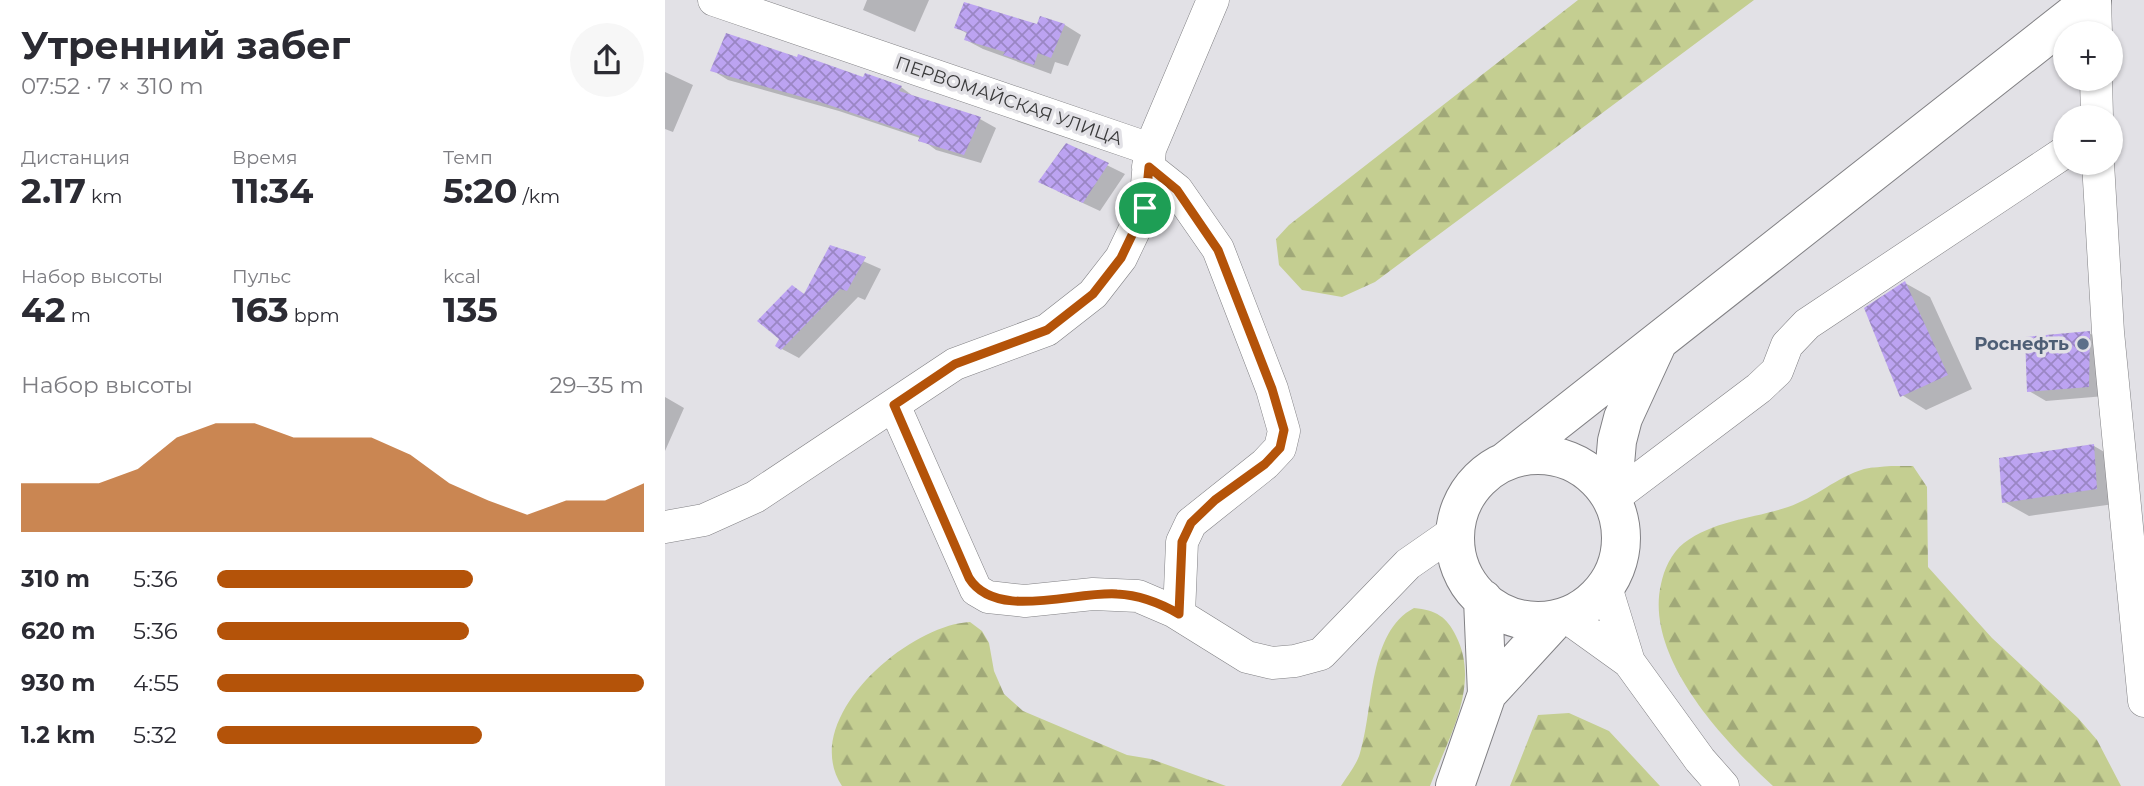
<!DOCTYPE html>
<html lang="ru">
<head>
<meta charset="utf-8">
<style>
  :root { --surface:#fff; --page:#f7f7f7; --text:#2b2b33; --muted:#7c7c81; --accent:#b45309 }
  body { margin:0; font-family:Montserrat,sans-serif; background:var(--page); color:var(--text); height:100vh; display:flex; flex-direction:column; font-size:26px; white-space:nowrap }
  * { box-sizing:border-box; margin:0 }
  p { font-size:23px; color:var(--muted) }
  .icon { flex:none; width:38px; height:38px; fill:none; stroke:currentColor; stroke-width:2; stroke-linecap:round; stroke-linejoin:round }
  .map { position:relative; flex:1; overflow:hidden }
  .drawer { display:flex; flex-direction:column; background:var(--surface); width:665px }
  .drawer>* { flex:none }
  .controls { position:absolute; left:1388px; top:21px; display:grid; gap:14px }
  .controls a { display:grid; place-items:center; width:70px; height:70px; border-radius:50%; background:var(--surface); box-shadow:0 2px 5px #0004; font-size:35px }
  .pin { position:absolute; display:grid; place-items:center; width:60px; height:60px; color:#fff; margin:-30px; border:4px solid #fff; border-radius:50%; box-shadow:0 2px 7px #0007 }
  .round { display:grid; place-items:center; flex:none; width:74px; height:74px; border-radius:37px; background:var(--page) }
  .summary { display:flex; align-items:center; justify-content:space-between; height:119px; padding:0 21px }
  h1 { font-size:38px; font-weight:700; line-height:52px }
  .figures { display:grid; grid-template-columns:repeat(3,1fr); gap:10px; height:119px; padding:7px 21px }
  .figures div { display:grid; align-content:center }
  .figures b { font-size:35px; font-weight:700 }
  .figures small { font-size:19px; font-weight:400 }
  .figures p { font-size:19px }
  .chart { height:196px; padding:14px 21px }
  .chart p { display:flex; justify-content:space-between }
  .chart svg { width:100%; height:126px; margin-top:7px; fill:var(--accent); opacity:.7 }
  ul { padding:0 21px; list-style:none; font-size:23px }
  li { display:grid; grid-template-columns:112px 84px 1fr; align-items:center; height:52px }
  li i { height:18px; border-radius:9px; background:var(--accent) }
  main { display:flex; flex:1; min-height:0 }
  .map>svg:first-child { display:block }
  .forest { fill:url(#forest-firs) }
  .shadow { fill:#0003 }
  .building { fill:url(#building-cross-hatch) }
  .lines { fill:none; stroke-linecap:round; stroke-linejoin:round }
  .minor-casing { stroke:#818084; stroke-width:33 }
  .major-casing { stroke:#818084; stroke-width:40 }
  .minor { stroke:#fff; stroke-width:32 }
  .major { stroke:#fff; stroke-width:38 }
  .route-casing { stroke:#fff; stroke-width:14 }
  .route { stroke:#b45309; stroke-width:9 }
  .service-dot { fill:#5c6f8a; stroke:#e2e1e6; stroke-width:2.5 }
  .labels { text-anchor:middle; stroke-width:7; stroke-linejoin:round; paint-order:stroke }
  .street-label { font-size:18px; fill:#3a3a3b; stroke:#e2e1e6 }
  .service-label { font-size:18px; font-weight:bold; fill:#4e5e75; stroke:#e2e1e6; text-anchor:end }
</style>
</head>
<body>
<main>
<section class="drawer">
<div class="summary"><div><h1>Утренний забег</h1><p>07:52 · 7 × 310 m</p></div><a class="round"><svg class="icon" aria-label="share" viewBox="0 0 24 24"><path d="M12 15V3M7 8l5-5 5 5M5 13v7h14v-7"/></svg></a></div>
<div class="figures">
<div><p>Дистанция</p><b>2.17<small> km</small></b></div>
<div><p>Время</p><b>11:34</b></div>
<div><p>Темп</p><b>5:20<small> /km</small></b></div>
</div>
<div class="figures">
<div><p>Набор высоты</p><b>42<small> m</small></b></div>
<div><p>Пульс</p><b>163<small> bpm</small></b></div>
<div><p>kcal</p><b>135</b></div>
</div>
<div class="chart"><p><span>Набор высоты</span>29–35 m</p>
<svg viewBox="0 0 160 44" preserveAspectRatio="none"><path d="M0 44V27L10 27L20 27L30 22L40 11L50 6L60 6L70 11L80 11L90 11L100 17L110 27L120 33L130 38L140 33L150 33L160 27V44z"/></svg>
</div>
<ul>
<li><b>310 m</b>5:36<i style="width:60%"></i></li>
<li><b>620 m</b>5:36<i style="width:59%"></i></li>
<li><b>930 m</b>4:55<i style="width:100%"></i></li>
<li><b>1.2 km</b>5:32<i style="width:62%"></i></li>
</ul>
</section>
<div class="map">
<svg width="1479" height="786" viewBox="0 0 1479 786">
  <defs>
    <pattern id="forest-firs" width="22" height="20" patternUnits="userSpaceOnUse" patternTransform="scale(1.75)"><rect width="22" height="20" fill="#c4ce91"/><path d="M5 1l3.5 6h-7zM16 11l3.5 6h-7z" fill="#a0a878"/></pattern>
    <pattern id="building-cross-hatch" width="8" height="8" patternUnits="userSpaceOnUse" patternTransform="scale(1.75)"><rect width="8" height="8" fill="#bca3f1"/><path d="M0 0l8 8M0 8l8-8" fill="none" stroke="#9a86c4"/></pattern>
  </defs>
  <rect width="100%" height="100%" fill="#e2e1e6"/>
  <!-- forest -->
  <path class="forest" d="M913,0H1089L710,282L677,297L637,290L614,265L611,239L624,225Z
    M1226,466H1248L1262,487L1263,567L1327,638L1413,718L1432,740L1456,786H1108C1059,741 979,657 996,584C999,570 1006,553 1019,543C1050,520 1087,519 1123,507C1150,498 1172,477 1199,469C1208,467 1217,467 1226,466Z
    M749,608C771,610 782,617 791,636C816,685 783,739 765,786H676C683,775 692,764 695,753C709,708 703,632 749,608Z
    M305,622L317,631L324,643L329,671L339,694L358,711L462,755L486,759L561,786H177C133,720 242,625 305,622Z
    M904,713L944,731L995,786H845L873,715Z"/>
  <!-- shadow -->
  <path class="shadow" d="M202,0H264L250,32L198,10Z
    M376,19L400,25L416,35L403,66L390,62L386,74L318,49L301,40L303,34L291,27L373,26Z
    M47,70L199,79L201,75L236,87L252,99L315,119L331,128L316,163L271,150L255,138L174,111L63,80Z
    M0,72L28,85L8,132L0,129Z
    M401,145L460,174L435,211L392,191Z
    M166,247L216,269L200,300L193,297L134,358L117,349L128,287L140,295Z
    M1240,283L1265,297L1307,389L1261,410L1237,395Z
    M1424,333L1441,343L1440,396L1381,401L1364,391Z
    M0,397L19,408L0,451Z
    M1429,446L1453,460L1456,503L1364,516L1339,502Z"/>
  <!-- building -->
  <path class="building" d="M299,2L372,24L375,16L400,24L386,58L373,53L369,65L338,55L340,52L299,40L302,32L289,28Z
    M61,33L132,57L133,54L198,77L200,73L237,86L234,91L316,117L299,155L253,141L255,136L155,102L45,71Z
    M401,143L444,163L418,203L373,182Z
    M165,245L201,257L182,291L175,289L116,350L110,346L114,339L92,321L127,285L139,294Z
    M1240,281L1283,375L1235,397L1199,308Z
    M1425,331L1424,387L1362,392L1360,337Z
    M1429,444L1432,489L1337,503L1334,458Z"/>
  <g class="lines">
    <!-- minor casing -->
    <g class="minor-casing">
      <path id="minor" d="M49,0L485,149L548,0
        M1430,0L1431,33
        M1431,79L1432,117
        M1433,163L1443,332L1479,701
        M483,167L512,190L553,249L607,389L619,431L615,448L600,464L526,523L517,542L514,614
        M229,405L311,590L323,597L360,601L428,594L473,596L508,611L582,657L607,663L630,661L656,654L743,564L789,532
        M947,499L1094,388L1112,371L1122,345L1142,324L1400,152
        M0,527L39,520L90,497L290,364L382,330L428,294L456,258L480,208L485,149
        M941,587L964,662L1035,760L1058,786
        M900,616L964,662"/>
    </g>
    <!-- major casing -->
    <g class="major-casing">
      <path id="major" d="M790 538a83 83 0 1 1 166 0a83 83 0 1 1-166 0Z
        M841,461L1427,0
        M947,499L952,441L958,418L992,344
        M822,694L890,620
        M790,786L822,694L818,599"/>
    </g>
    <!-- minor -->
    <use href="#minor" class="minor"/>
    <!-- major -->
    <use href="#major" class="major"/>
  </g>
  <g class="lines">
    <!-- route casing -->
    <g class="route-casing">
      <path id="route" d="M484,167L512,190L553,250L607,389L619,430L615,448L600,464L550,500L526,523L517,542L514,614C495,603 474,595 452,594C409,591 331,621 304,578L229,405L290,364L382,330L428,294L456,258L480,208Z"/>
    </g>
    <!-- route -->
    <use href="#route" class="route"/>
  </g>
  <!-- markers -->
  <circle class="service-dot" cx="1418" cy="344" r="7"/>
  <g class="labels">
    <!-- street labels -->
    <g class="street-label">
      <text transform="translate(344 101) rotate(19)" y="6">ПЕРВОМАЙСКАЯ УЛИЦА</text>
    </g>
    <!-- service labels -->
    <g class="service-label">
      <text x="1404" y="350">Роснефть</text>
    </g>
  </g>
</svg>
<div class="controls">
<a>+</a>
<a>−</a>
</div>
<div class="pin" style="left:480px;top:208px;background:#1e9e55"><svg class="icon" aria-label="arrive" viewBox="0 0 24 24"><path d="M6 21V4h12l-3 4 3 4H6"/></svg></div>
</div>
</main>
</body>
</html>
